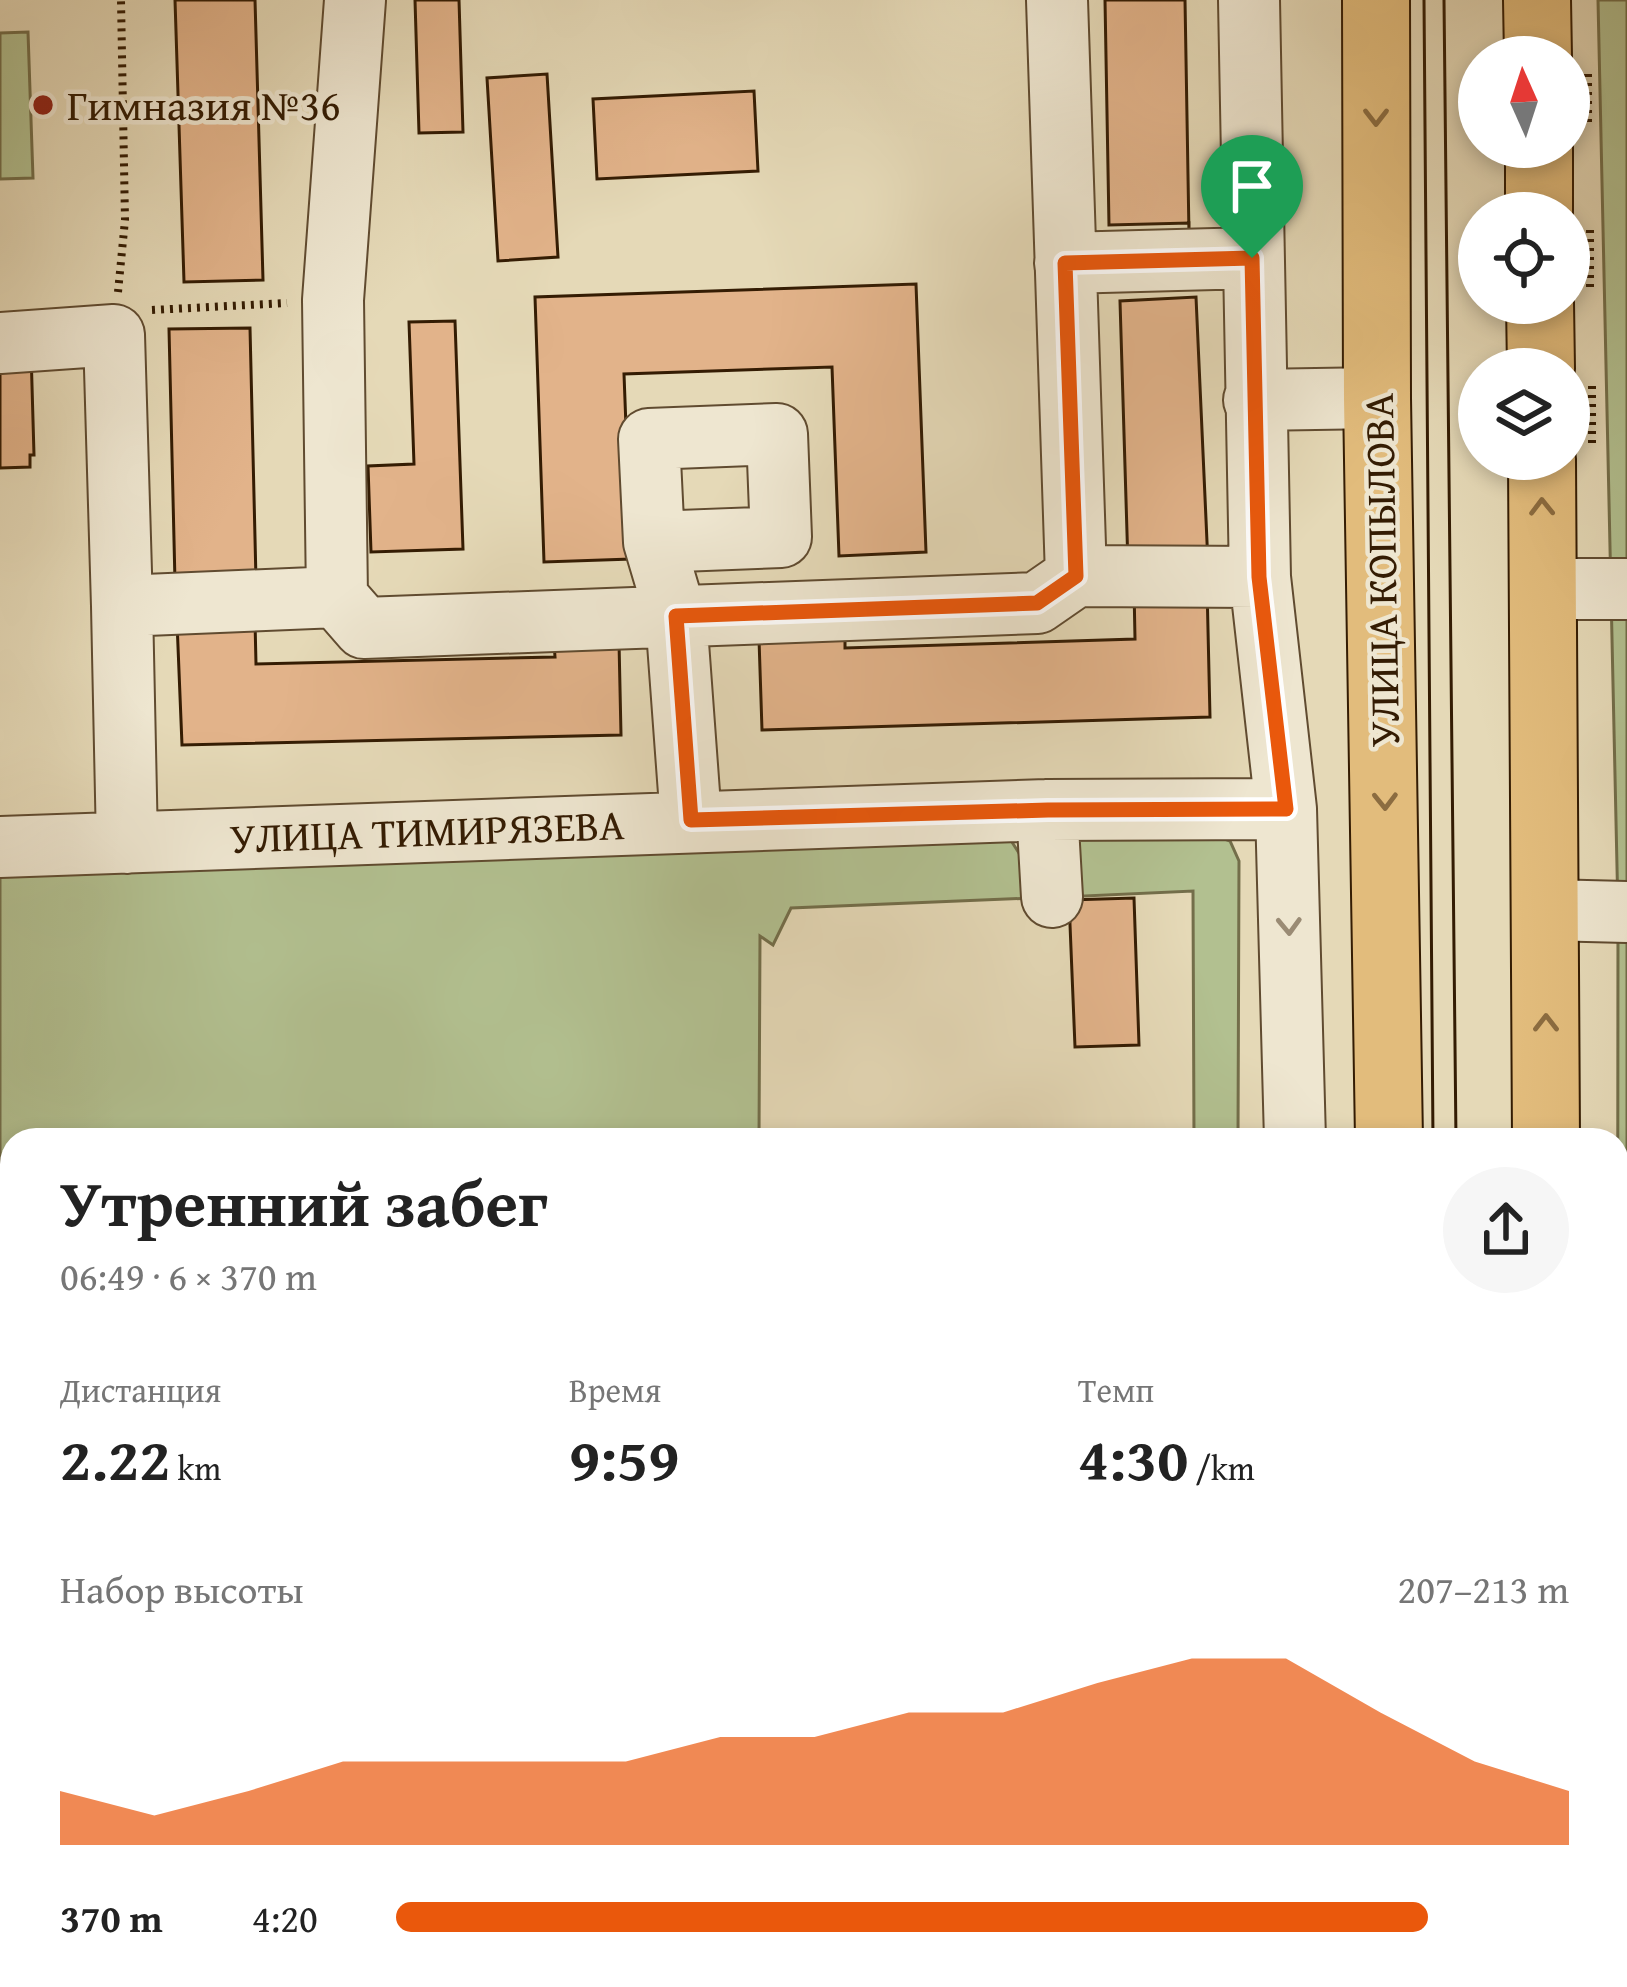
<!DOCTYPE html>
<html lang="ru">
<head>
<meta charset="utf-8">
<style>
  :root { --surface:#fff; --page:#f6f6f6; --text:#222; --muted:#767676; --accent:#ea580c }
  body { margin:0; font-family:"Gentium Book Plus",serif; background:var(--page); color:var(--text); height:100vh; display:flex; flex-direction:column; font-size:45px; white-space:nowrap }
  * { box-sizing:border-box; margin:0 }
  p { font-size:39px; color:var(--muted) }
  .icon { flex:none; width:66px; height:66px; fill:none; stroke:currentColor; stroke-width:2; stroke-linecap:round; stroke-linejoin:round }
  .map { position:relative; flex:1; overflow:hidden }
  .panel { position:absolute; left:0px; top:1128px; width:1629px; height:861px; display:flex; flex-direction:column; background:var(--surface); border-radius:36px 36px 0 0; box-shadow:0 6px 18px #0003 }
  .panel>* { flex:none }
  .needle { width:78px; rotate:357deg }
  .fabs { position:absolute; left:1458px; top:36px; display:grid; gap:24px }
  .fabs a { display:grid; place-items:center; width:132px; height:132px; border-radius:50%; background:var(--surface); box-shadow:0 6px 18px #0003; font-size:60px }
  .pin { position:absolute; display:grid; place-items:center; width:102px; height:102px; color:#fff; margin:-123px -51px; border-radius:50% 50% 50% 0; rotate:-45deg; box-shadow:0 0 12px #0007 }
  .pin .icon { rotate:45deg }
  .round { display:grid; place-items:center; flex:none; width:126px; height:126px; border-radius:63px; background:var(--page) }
  .head { display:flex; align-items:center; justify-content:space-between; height:204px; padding:0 60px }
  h1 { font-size:66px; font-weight:600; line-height:90px }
  .figures { display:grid; grid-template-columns:repeat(3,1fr); gap:18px; height:204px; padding:12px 60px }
  .figures div { display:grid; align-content:center }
  .figures b { font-size:60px; font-weight:600 }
  .figures small { font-size:33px; font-weight:400 }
  .figures p { font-size:33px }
  .chart { height:336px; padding:24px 60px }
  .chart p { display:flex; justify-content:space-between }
  .chart svg { width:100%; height:216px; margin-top:12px; fill:var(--accent); opacity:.7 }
  ul { padding:0 60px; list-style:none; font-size:39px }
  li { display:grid; grid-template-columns:192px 144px 1fr; align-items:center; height:90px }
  li i { height:30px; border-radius:15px; background:var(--accent) }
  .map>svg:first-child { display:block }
  .green { fill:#b2c090; stroke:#736e4a; stroke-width:3 }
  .building { fill:#e2b38a; stroke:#341c03; stroke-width:3 }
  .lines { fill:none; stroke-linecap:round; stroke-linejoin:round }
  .minor-casing { stroke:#604b30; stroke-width:64 }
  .major-casing { stroke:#341c03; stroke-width:70 }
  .path { stroke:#341c03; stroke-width:8; stroke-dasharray:3 6; stroke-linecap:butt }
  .minor { stroke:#eee6d0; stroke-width:60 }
  .major { stroke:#e2bc7c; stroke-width:66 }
  .tram { stroke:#341c03; stroke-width:3 }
  .oneway { stroke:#8b6c40 }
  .oneway2 { stroke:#9a8b74 }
  .route-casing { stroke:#fff; stroke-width:24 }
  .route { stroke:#ea580c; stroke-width:15 }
  .poi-dot { fill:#8f2418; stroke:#eee6d0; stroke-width:4.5 }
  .labels { text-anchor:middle; stroke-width:9; stroke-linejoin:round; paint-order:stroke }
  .poi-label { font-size:42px; fill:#341c03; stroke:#eee6d0; text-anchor:start }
  .street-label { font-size:42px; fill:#341c03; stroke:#eee6d0 }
</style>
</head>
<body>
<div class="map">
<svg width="1627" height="1987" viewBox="0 0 1627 1987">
  <rect width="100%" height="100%" fill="#e5d9b7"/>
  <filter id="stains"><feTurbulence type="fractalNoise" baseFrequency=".00167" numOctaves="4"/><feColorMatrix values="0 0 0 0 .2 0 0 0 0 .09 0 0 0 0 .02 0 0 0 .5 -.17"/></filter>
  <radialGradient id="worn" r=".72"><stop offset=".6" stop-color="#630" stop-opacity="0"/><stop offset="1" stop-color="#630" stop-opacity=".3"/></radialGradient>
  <!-- green -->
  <path class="green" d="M1598,0H1627V1987H1607V1977H1617L1618,912Z
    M28,32L33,178L0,179V33Z
    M1209,833L1230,841L1239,861L1238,1140H1194L1193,891L1063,897L1073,843L1088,835Z
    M1010,839L1026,864L1033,898L791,908L773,945L760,936L759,1140H12V1977H612V1987H0V866Z
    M984,1977H1249V1987H984Z"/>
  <!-- building -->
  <path class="building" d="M175,0H255L263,280L184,282Z
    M415,0H459L463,132L419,133Z
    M1105,0H1185L1189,234V223L1109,225Z
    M547,74L558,257L498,261L487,78Z
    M754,91L758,171L597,179L593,99Z
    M916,284L926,552L839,556L832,367L624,374L631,559L544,562L535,297Z
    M1196,297L1208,564L1128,566L1120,301Z
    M455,321L463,549L371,552L368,466L414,464L409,322Z
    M250,328L256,580L175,582L169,329Z
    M31,351L34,455H30V467L0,468V352Z
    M1207,586L1210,717L762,730L759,639L845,637V648L1135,639L1134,588Z
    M255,621L256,664L555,657L554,643L619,642L621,735L182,745L177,622Z
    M1134,898L1139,1045L1075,1047L1069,900Z
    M621,1977H957V1987H621Z"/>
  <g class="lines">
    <!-- minor casing -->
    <g class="minor-casing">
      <path id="minor" d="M1057,0L1076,576
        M1249,0L1260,577L1286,809L1295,1140
        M1065,263L1252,258
        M0,343L114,335L122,606
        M1254,400L1377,398
        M654,542L781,537L777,434L649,439L654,542L676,616L691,820
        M1543,589H1627
        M337,597L333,300L355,0
        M1047,810L1052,897
        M127,843L122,606L337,597L364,628L1037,603L1076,576L1260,577
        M0,847L1047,810L1286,809
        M1547,910L1627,912"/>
    </g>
    <!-- major casing -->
    <g class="major-casing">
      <path id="major" d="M1376,0L1377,398L1389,1140
        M1537,0L1538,57
        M1539,147V213
        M1540,303L1541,369
        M1542,459L1546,1140
        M1367,1987V1977
        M1542,1987V1977"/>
    </g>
    <!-- path -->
    <path class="path" d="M1588,74V125
      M1590,230V287
      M118,292L125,220L121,0
      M152,310L287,303
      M1592,386V443
      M1272,1977L1273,1987"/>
    <!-- minor -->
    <use href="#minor" class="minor"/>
    <!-- major -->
    <use href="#major" class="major"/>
    <!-- tram -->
    <path class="tram" d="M1424,0L1433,1140
      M1444,0L1456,1140
      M1434,1977V1987
      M1460,1977V1987"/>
  </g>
  <!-- one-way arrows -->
  <defs><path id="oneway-chevron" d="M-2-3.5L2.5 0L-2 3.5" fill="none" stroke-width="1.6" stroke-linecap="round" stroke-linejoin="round" transform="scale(3)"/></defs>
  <g class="oneway">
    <use href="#oneway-chevron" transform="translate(1376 117) rotate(90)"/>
    <use href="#oneway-chevron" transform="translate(1542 507) rotate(-91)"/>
    <use href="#oneway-chevron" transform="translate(1385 801) rotate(89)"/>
    <use href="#oneway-chevron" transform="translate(1546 1023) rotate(-90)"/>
  </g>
  <use class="oneway2" href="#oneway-chevron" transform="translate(1289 926) rotate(88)"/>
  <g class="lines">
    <!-- route casing -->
    <g class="route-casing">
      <path id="route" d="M1252,258L1259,577L1286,809L1048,810L691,820L676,616L1037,603L1076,576L1065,263Z"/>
    </g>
    <!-- route -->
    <use href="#route" class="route"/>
  </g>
  <!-- markers -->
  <circle class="poi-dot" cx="43" cy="105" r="12"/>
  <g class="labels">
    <!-- poi labels -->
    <g class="poi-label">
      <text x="67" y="120">Гимназия №36</text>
    </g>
    <!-- street labels -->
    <g class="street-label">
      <text transform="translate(1381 570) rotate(-91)" y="15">УЛИЦА КОПЫЛОВА</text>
      <text transform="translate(427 831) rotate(-2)" y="15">УЛИЦА ТИМИРЯЗЕВА</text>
    </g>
  </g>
  <rect width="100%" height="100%" filter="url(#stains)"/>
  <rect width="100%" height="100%" fill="url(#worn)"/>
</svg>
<div class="fabs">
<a><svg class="needle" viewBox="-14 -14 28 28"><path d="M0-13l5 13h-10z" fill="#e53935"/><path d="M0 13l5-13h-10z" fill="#767676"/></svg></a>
<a><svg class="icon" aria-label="locate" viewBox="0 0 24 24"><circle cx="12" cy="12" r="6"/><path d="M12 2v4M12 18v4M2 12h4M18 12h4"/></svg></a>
<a><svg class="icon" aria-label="layers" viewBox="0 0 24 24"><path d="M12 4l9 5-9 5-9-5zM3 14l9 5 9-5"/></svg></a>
</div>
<div class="pin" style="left:1252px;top:258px;background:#1e9e55"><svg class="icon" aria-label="arrive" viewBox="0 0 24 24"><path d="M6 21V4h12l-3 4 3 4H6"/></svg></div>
<section class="panel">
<div class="head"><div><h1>Утренний забег</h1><p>06:49 · 6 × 370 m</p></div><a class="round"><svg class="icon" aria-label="share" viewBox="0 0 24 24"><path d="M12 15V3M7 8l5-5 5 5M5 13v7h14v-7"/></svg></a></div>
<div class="figures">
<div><p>Дистанция</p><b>2.22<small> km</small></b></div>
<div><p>Время</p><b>9:59</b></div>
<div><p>Темп</p><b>4:30<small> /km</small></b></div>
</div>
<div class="chart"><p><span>Набор высоты</span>207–213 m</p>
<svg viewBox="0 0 160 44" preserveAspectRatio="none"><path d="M0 44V33L10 38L20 33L30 27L40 27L50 27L60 27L70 22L80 22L90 17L100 17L110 11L120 6L130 6L140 17L150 27L160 33V44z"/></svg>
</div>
<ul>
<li><b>370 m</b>4:20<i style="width:88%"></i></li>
</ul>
</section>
</div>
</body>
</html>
